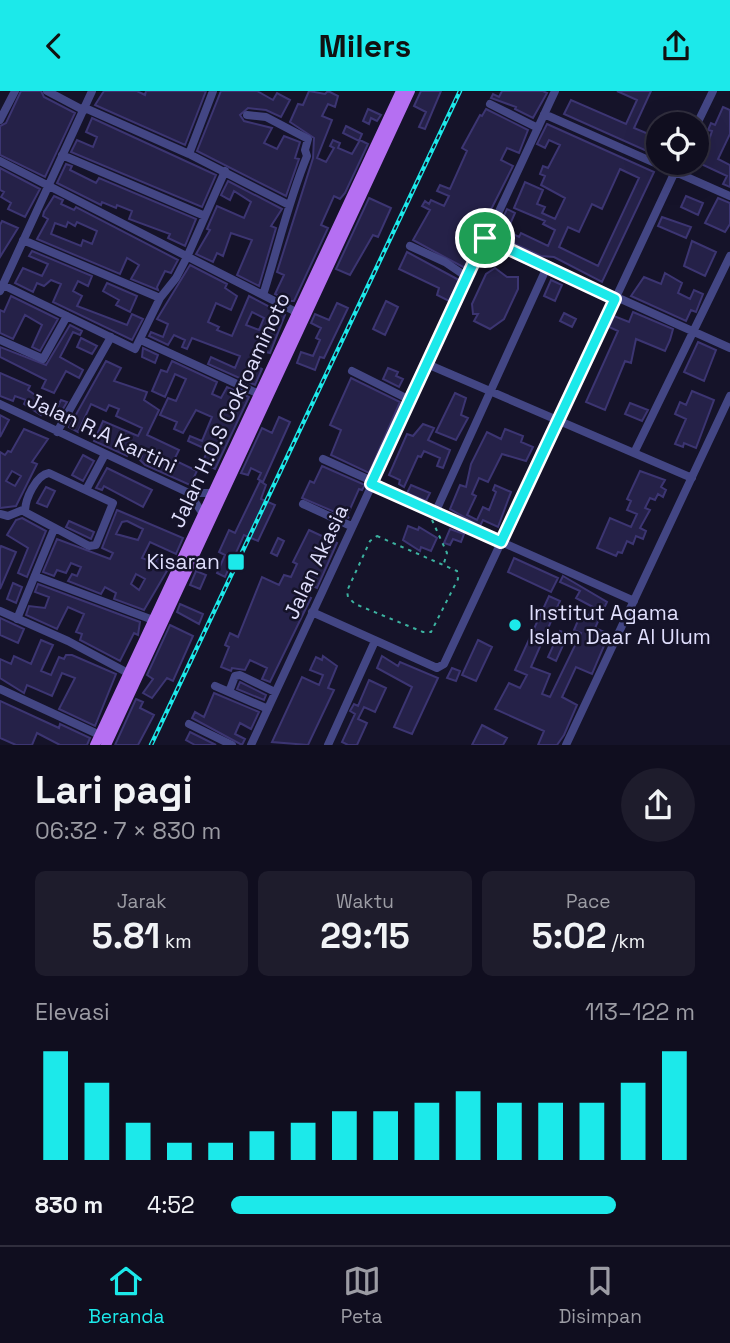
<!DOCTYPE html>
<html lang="id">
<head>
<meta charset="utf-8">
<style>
  :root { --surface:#100e1f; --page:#1e1c2c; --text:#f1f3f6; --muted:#9c9ca4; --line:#302e3d; --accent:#1ce9ea }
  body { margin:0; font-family:"Space Grotesk",sans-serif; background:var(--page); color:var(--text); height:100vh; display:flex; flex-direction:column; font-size:26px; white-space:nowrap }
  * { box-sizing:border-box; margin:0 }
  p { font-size:23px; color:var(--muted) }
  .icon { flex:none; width:38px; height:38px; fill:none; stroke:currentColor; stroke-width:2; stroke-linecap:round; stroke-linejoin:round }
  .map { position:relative; height:654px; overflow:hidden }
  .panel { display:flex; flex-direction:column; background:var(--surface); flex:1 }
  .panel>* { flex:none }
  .fabs { position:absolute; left:646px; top:21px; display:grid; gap:14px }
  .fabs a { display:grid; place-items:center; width:63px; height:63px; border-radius:50%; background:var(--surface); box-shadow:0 7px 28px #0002,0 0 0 2px var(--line); font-size:35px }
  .pin { position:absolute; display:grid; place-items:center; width:60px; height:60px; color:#fff; margin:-30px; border:4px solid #fff; border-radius:50%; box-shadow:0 2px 7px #0007 }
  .round { display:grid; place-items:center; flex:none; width:74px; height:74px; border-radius:37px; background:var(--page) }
  .overview { display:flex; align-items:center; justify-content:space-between; height:119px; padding:0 35px }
  h1 { font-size:38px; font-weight:700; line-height:52px }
  .stats { display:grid; grid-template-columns:repeat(3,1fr); gap:10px; height:119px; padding:7px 35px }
  .stats div { display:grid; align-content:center; border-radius:10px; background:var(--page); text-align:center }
  .stats b { font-size:35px; font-weight:700 }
  .stats small { font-size:19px; font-weight:400 }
  .stats p { font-size:19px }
  .chart { height:196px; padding:14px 35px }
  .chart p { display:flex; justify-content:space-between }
  .chart svg { width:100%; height:126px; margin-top:7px; stroke:var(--accent); stroke-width:6 }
  ul { padding:0 35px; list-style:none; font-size:23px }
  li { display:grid; grid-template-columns:112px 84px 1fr; align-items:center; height:52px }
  li i { height:18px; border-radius:9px; background:var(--accent) }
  header { display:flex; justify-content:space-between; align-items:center; height:91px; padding:0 35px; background:var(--accent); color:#111; font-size:32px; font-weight:700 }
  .dock { display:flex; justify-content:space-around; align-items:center; height:98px; border-top:2px solid var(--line); background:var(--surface); font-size:19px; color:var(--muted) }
  .dock a { display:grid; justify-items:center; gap:4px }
  .dock .current { color:var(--accent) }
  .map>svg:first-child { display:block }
  .building { fill:#252148; stroke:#3c3572; stroke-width:2; fill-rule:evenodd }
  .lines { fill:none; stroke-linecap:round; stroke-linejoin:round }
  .path { stroke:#3cb2a0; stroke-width:2; stroke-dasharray:3.5 5; stroke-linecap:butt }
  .minor { stroke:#434684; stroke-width:8 }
  .major { stroke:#b56ff2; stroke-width:10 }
  .rail-casing { stroke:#1ce9ea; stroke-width:4.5 }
  .rail { stroke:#151329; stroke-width:2; stroke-dasharray:5; stroke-linecap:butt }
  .route-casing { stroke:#fff; stroke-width:14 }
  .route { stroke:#1ce9ea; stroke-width:9 }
  .poi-dot { fill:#1ce9ea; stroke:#151329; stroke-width:2.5 }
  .labels { text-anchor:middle; stroke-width:5; stroke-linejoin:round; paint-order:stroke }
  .street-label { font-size:21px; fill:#dfdefc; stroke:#151329 }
  .poi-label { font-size:21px; fill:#dfdefc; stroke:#151329; text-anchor:end }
</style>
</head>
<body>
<header><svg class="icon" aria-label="back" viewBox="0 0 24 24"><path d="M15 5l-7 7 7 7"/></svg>Milers<svg class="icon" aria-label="share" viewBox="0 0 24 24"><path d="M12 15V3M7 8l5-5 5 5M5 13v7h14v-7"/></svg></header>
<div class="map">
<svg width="730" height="654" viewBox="0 0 730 654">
  <rect width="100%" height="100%" fill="#151329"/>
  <!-- building -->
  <path class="building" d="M21,0H41L44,6L75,22L45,86L0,64V35L6,32Z
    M104,0H137L145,4L146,0H206L185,54L95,14Z
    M221,0H257L273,9L277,2L290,9L281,26L266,19L248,17L240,24L244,30L272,37L264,52L277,58L284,45L300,51L295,67L299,68L286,105L197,60Z
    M309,0L325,3L328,0L338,5L335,16L328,13L322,25L332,29L317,67L326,71L334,57L330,55L333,49L340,52L338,57L352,63L360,49L368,53L345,102L340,108L334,105L321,134L328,137L294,210H290L275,203L284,184L277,181L313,67L314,47L290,31L298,13L303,14Z
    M421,0H441L425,38L419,36L426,21L414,15Z
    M502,0H543L547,2L533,27L515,18L516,16L491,7L493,3L499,6Z
    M617,0H651L634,37L658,47V65L564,23L571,9L626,33L637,9Z
    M723,16L730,19V43L718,68L730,74V96L723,93L727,85L701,73L712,40L708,39L711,32L715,34Z
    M368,18L381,24L377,30L371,27L369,33L363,30Z
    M486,18L528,39L519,62L507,57L501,69L513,75L471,158L465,177L413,149L430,119L422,115L425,110L429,113L431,109L444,115L449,105L437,100L440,94L450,98L467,60L462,57L480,24L482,25Z
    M92,27L216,84L202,116L71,61L77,49L93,56L97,46L86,41Z
    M547,33L654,81L602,191L554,166L541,165L495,144L507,118L515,122L507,140L519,146L521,142L548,155L555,139L543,133L545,130L514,117L525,91L543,99L537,113L545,116L542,122L555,128L565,107L541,94L545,85L540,83L543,75L548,77L560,54L549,49L545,57L537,53ZM620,78L639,87L598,175L559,156L568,136L579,141L592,113L602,118Z
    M346,35L362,43L359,50L343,42Z
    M66,73L72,75L70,79L96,92L99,87L196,128L185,155L168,147L170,143L129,128L132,120L117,114L116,117L102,111L101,114L57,92Z
    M0,77L40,98L25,126L8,118L11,112L1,106L4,101L0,99Z
    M228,90L282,118L271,135L276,137L259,195L237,184L252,149L231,142L223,165L217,162L213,171L196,163L210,139L207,138L217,115L244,127L251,111L234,100L230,109L221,104Z
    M54,105L63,109L61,113L74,119L76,116L178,169L171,182L165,180L157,196L158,199L131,188L139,174L127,167L120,183L37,148L48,128L43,125L44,121ZM68,131L75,135L77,131L97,140L92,153L83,149L81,155L51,143L55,132L66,136Z
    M686,105L703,112L698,124L681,116Z
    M369,107L391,117L378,146L373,144L350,184L336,178Z
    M718,107L730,112V133L725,141L705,132Z
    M662,126L691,136L686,147L658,135Z
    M2,130L18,137L0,166V134Z
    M692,150L716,161L705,185L684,175Z
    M32,160L92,185L88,195L78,190L73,200L82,205L77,215L127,234L132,223L143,228L132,249L53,211L61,193L51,189L44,195L37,192L33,201L15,192L23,177L42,185L48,173L29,165Z
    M407,161L459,189L449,210L437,204L439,197L399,178Z
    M190,174L227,193L225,197L237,205L231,219L216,212L208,231L219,236L217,239L232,245L249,205L285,224L270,262L262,260L256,275L262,278L255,294L208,273L211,266L235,277L240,265L192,247L187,258L182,256L185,249L174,244L168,254L149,245L151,241L163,246L168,233L157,228ZM252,221L264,227L259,239L246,234Z
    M495,177L507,186H518V198L504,228L490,238L474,230L478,223H473L472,213L486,183Z
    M665,182L682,192L678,202L690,208L694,199L703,203L696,221L691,219L686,230L631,205L644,186L661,193Z
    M551,189L562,194L555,210L544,205Z
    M107,192L137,205L130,221L116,214L119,209L103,200Z
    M11,205L58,228L40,260L32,256L42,234L25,224L13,248L0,242V219L4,221Z
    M386,210L398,216L385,244L373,238Z
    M337,212L348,217L324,267L320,266L315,279L297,272L301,261L313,265L320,249L316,247L321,237L311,232L315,223L329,229Z
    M633,221L673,238L670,249L665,260L636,248L631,272L625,270L605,319L586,311L618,240L609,236L614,225L629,231Z
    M564,222L576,228L572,236L560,230Z
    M70,234L82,240L80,244L73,241L60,266L83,279L79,287L66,280L54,302L42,297L46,289L0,266V256L46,274Z
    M81,247L97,255L92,263L77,256Z
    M698,251L716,259L704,290L684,281Z
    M143,257L158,264L155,272L142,266Z
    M106,270L121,277L114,290L147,301L144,309L159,319L147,344L179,359L174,369L197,380L190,394L145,374L140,369L142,365L129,359L127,365L94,350L103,330L138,345L142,337L116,325L119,318L109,314L106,320L91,313L78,341L69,336Z
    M172,270L217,291L212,303L221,307L227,296L249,306L215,378L202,372L208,359L188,350L190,345L202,350L212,326L196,319L183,342L174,338L177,331L160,324L168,307L176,310L186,288L175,283L165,306L152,300L161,279L167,281Z
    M388,277L398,281L396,285L403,288L399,296L383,288Z
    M0,282L30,295L28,299L48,313L41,324L24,313L26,309L15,305L13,310L0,305Z
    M351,287L400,311L369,382L331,364L341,339L330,334Z
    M692,300L714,309L696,357L684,352L683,356L675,353L686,328L675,323L680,311L686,314Z
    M455,302L466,307L461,324L468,327L456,349L436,341Z
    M61,309L67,311L57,328L52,326Z
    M630,312L648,319L642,330L625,323Z
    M0,324L9,329L0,346Z
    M279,326L290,331L263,391L258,388L261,382L251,377L248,384L241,382L262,337L272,342Z
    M423,333L434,337L428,349L450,359L443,377L437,375L440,367L424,360L421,366L418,365L404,396L399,393L400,389L389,384L407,343L413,345Z
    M24,338L48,348L32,371L37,373L16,415L0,417V361L5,364L8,360L11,361ZM12,380L21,385L15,395L6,390Z
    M505,338L523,345L521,351L533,356L526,370L502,363L488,391L479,387L472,403L476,405L467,424L477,429L483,416L489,419L496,401L493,399L495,394L511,401L498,436L483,429L480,435L450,418L460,394L466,396L471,373L487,341L501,348Z
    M83,364L94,370L83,390L72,384Z
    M322,375L365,394L362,399L359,398L347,425L349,427L302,407L310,390L314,392Z
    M107,377L152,399L143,416L104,395L102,399L96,397Z
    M640,380L665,389L661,396L666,399L663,406L658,403L655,409L650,407L645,417L650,419L640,437L646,440L643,448L636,445L633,453L627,450L622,462L618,461L616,465L597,457L610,427L631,436L637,423L627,419L631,410L627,408Z
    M260,390L266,394L261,408L275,414L258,450L244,444L225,486L217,482L225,464L219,461L229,439L235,442Z
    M411,394L430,402L426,410L407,402Z
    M46,396L55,400L47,416L37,412Z
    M117,419L183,447L176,463L150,451L142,467L155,472L157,467L171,473L144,519L114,508L116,502L105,496L101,503L68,490L72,483L77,485L81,476L71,472L66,482L57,479L54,485L43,481L57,448L110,468L113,462L102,457ZM127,430L143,438L138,449L116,443L122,431ZM136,483L145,488L139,499L131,493Z
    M22,427L46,440L27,486L18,482L28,457L7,444L16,429Z
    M69,430L94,441L91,448L66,436Z
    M408,435L418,439L419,436L437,447L431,460L421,456L420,460L403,449Z
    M450,438L464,443L461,451L453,448L450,454L444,452Z
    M309,439L337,452L317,497L303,491L299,502L311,507L270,591L262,588L267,577L250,569L245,579L232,577L231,580L221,576L229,556L225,554L230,542L238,546L262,486L279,494L284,484L291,486L297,473L293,471Z
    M278,447L284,450L277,465L271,462Z
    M1,455L16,461L0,498V458Z
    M514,467L558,487L551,501L508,481Z
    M196,480L206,484L200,498L190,494Z
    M563,485L607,511L595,537L609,543L592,583L576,576L562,606L577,614L564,644L557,654H538L544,640L495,618L509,592L520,597L527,584L515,579L549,505L560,510L531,576L550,583L542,603L550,606L581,542L574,539L579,527L586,530L593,516L576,507L580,500L560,491Z
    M13,492L22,496L16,512L7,508Z
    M38,493L140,531L138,544L134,542L120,570L80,549L82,543L76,541L84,523L68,516L57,538L26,524L29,515L45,517L49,506L35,501Z
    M180,513L203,523L199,533L177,521Z
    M0,527L24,538L18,552L0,544Z
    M170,534L193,545L173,590L167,587L152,607L143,602L153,588L147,584Z
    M560,540L568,543L556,570L548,566Z
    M41,549L53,554L41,580L51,584L59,566L64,568L66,564H72L116,583L95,635L59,618L75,587L62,582L52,605L27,594L24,602L0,587V568L11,573L14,565L31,573Z
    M478,549L492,556L476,590L462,584Z
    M323,565L337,575L328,597L334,599L308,654L272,651L302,586L319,594L323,584L310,579L316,566L322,569Z
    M382,565L398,575L400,571L438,587L412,643L394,636L412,596L377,577Z
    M452,577L460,580L456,590L447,587Z
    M369,589L386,597L375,621L364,616L358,628L367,632L357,654H348L342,651L355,623L350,620L354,613L358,615Z
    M240,591L266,604L264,609L237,598Z
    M214,602L259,621L251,638L240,632L235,643L245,648L242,654L192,627L195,621L204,626Z
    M136,608L143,611L140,617L154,624L138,654H115Z
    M0,610L59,637L60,633L90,647L87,654H60L37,642L32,654H16L0,647Z
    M482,634L507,647L503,654H472Z
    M190,641L216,654H195L186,649Z"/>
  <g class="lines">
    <!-- path -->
    <path class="path" d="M432,429L447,462L444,472
      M377,445L457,480L458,488L431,541H423L355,513L348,506L347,500L370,450Z"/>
    <!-- minor -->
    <path class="minor" d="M47,0L83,19
      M490,13L538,37
      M85,17L189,63L289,114
      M544,23L730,105
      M247,24L266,26L308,48L305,59L307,65C288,111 278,157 263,204
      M0,29L15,0
      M696,35L713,0
      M189,63L213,0
      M62,64L205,125
      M0,70L300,223
      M485,147L730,257
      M23,149L160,207
      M410,155L445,171L467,186
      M3,194L135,258L160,207L176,187L187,166L225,80
      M0,200L92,0
      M0,249L43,268L67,225
      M141,249L259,303
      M427,273L692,387
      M352,280L410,309
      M0,313L189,402H213
      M57,341L111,246
      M634,362L730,165
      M323,368L372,390
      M49,382L113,412L96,454L89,455L25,421C25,408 36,384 49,382Z
      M371,393L634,510
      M87,397L104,365
      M189,402L203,423
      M303,413L351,435
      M435,422L547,176
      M0,423L8,425L25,418
      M35,485L153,529
      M0,520L68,550L128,582
      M312,521L437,577L444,573L679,72
      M17,528L54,438
      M215,595L268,618
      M0,598L102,645
      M229,601L235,585L240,584L275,601
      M189,633L232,654
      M251,654L555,0
      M328,654L375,550
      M566,654L730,305"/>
    <!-- major -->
    <path class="major" d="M95,654L401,0
      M106,654L410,0"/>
    <!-- rail casing -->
    <g class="rail-casing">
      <path id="rail" d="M151,654L460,0"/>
    </g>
    <!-- rail -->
    <use href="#rail" class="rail"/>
  </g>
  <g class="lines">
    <!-- route casing -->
    <g class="route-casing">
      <path id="route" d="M485,147L615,208L501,451L371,393Z"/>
    </g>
    <!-- route -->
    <use href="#route" class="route"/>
  </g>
  <!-- markers -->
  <g class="poi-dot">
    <rect x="227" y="462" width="18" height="18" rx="3.5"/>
    <circle cx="515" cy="534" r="7"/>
  </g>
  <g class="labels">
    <!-- street labels -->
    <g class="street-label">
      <text transform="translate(230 319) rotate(-65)" y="7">Jalan H.O.S Cokroaminoto</text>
      <text transform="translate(102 342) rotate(25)" y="7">Jalan R.A Kartini</text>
      <text transform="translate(316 471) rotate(-65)" y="7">Jalan Akasia</text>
    </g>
    <!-- poi labels -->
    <g class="poi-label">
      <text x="220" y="478">Kisaran</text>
      <text x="529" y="529" text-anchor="start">Institut Agama<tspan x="529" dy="24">Islam Daar Al Ulum</tspan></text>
    </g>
  </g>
</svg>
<div class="fabs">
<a><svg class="icon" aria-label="locate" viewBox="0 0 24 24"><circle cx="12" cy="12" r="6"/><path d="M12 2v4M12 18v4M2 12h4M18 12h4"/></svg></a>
</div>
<div class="pin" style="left:485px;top:147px;background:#1e9e55"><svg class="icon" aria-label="arrive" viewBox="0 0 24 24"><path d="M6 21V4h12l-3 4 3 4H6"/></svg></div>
</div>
<section class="panel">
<div class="overview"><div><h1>Lari pagi</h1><p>06:32 · 7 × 830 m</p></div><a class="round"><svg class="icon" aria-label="share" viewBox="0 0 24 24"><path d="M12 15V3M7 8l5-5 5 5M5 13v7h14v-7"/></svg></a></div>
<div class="stats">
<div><p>Jarak</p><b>5.81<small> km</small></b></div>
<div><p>Waktu</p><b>29:15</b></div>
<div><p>Pace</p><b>5:02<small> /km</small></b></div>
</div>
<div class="chart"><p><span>Elevasi</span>113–122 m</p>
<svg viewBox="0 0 160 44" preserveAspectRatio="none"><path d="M5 44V6M15 44V17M25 44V31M35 44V38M45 44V38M55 44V34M65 44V31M75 44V27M85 44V27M95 44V24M105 44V20M115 44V24M125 44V24M135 44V24M145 44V17M155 44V6"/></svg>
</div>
<ul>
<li><b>830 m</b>4:52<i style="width:83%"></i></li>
</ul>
</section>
<nav class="dock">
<a class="current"><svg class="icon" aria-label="home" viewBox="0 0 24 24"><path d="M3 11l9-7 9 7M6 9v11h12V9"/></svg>Beranda</a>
<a><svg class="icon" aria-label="map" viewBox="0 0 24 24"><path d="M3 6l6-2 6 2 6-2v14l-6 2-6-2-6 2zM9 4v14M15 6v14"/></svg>Peta</a>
<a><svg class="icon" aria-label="saved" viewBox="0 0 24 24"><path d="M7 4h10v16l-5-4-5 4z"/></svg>Disimpan</a>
</nav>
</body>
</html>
